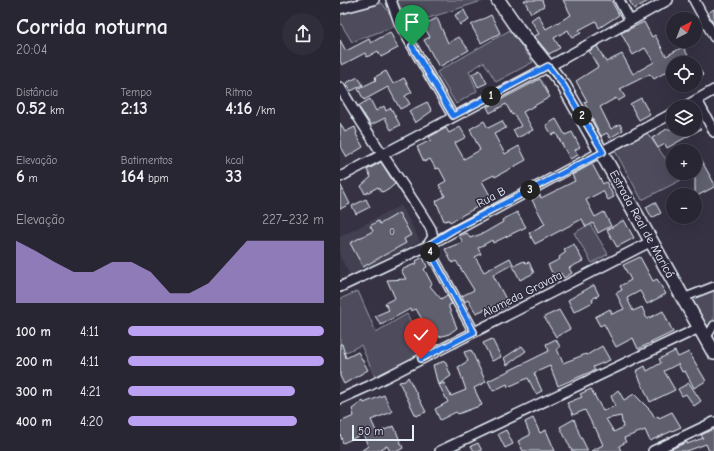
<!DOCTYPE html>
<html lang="pt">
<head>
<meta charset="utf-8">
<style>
  :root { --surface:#282633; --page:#302e3b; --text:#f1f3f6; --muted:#a5a5ac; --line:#44434e; --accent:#bca0f2 }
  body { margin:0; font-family:"Comic Neue",sans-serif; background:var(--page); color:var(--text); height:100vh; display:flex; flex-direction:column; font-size:15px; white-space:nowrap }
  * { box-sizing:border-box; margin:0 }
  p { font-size:13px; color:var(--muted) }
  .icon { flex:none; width:22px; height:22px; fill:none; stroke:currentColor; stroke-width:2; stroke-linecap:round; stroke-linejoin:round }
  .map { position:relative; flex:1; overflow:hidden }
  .side { display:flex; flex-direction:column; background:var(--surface); width:340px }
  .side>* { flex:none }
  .needle { width:26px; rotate:42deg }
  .controls { position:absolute; left:326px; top:12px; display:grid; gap:8px }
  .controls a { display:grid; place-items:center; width:36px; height:36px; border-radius:50%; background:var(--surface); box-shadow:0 4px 16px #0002,0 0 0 1px var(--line); font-size:20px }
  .scale { position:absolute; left:12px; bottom:10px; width:62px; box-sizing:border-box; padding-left:4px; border:2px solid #e8f1f8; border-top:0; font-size:11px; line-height:14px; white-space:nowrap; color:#e8f1f8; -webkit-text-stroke:3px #2f2a3d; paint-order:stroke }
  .pin { position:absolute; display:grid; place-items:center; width:34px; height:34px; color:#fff; margin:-41px -17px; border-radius:50% 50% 50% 0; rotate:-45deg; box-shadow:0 0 4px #0007 }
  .pin .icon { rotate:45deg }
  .km { position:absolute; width:20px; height:20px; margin:-10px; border-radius:50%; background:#222; color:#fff; font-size:11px; line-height:20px; text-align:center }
  .round { display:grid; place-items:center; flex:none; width:42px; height:42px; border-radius:21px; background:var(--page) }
  .headline { display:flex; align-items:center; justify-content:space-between; height:68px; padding:0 16px }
  h1 { font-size:22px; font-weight:700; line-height:30px }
  .figures { display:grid; grid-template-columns:repeat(3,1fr); gap:6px; height:68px; padding:4px 16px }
  .figures div { display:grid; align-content:center }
  .figures b { font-size:17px; font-weight:700 }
  .figures small { font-size:11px; font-weight:400 }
  .figures p { font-size:11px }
  .chart { height:112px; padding:8px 16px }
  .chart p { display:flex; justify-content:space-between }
  .chart svg { width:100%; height:72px; margin-top:4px; fill:var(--accent); opacity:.7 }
  ul { padding:0 16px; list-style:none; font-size:13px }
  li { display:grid; grid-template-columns:64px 48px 1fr; align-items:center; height:30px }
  li i { height:10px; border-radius:5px; background:var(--accent) }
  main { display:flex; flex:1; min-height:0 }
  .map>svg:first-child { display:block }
  .built { fill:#433f51 }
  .green { fill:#4d4b5c; stroke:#9a9eaa }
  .building { fill:#605e6e; stroke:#e8f1f8; fill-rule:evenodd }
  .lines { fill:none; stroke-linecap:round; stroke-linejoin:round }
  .pedestrian-casing { stroke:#e8f1f8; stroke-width:10 }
  .minor-casing { stroke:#e8f1f8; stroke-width:12 }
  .secondary-casing { stroke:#e8f1f8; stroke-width:16 }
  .pedestrian { stroke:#2f2a3d; stroke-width:7 }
  .minor { stroke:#2f2a3d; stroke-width:9 }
  .secondary { stroke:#2f2a3d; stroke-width:13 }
  .route-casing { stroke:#fff; stroke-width:8 }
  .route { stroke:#1a73e8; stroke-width:5 }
  .labels { text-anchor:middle; stroke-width:3; stroke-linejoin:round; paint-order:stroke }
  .number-label { font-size:10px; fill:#c6ccd6 }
  .street-label { font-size:12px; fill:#e8f1f8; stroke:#2f2a3d }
</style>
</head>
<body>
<main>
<section class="side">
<div class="headline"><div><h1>Corrida noturna</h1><p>20:04</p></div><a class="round"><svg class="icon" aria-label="share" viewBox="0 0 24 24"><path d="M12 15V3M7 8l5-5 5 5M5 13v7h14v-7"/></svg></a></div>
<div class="figures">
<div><p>Distância</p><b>0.52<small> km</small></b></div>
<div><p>Tempo</p><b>2:13</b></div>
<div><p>Ritmo</p><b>4:16<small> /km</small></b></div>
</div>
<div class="figures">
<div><p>Elevação</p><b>6<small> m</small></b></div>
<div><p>Batimentos</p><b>164<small> bpm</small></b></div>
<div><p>kcal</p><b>33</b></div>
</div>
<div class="chart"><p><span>Elevação</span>227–232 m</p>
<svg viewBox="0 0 160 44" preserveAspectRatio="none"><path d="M0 44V6L10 12L20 19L30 25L40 25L50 19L60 19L70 25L80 38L90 38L100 32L110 19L120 6L130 6L140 6L150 6L160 6V44z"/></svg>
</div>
<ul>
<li><b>100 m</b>4:11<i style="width:100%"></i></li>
<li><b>200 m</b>4:11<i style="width:100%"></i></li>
<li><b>300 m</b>4:21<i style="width:85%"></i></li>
<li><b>400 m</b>4:20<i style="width:86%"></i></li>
</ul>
</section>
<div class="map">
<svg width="374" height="451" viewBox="0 0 374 451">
  <rect width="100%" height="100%" fill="#363244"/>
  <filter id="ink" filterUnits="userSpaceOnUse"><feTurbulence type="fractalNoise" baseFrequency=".025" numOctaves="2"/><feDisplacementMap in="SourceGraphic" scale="8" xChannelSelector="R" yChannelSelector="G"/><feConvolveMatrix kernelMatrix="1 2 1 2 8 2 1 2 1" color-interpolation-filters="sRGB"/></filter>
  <g filter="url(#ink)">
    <!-- built -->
    <path class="built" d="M61,205L80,241L11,277L0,257V237Z"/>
    <!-- green -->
    <path class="green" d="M56,0H145L70,24Z
      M42,3L58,25L12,42L0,22V14Z
      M170,30L193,62L156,82L144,62L129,71L137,91L116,104L97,72Z
      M307,133L333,169V173H336L341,180L302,200L275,151Z
      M250,224L268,254L252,263L234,233Z
      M374,290V319L367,330L350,299Z
      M18,291L36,332L67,314L85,351L35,377L21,345L0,355V299Z"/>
    <!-- building -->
    <path class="building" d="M184,0H202L204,6L191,13Z
      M223,0H271L279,15L259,28L256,21L239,30L241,33L232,38L228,30L214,38L220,48L209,54L194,36L199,34L191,20L198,15L206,29L231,15Z
      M289,0H310L294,9Z
      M374,9V24L368,13Z
      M124,10L129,20L120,25L115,15Z
      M151,15L160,33L141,43L131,25Z
      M97,18L108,43L119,37L129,50L99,67L84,40L90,37L83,25Z
      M304,22L312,37L315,35L326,56L343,47L349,57L338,63H333V68L314,79L310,74L280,89L285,97L278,101L276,98L260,107L271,129L280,124L283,130L270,138L267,133L261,136L244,102L247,101L236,81L258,67L249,51L257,46L266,62L282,54L293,74L314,62L305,48L293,55L281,33Z
      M50,32L58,48L41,57L38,51L27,57L25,53L2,65L0,61V40L6,51L29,39L31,43Z
      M355,61L363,75L355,79Z
      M140,70L147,83L138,87L132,74Z
      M46,71L53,84L64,78L72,92L65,96L70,104L60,109L48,87L24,100L18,89L36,80L35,77Z
      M18,77L23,85L11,91L6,83Z
      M200,79L210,97L183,112L193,130L177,138L173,130L181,126L174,114L172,115L166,104L150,113L147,107Z
      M301,98L310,114L299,120L290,104Z
      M30,99L36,111L44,106L46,111L51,108L60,125L51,130L45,118L31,125L18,106Z
      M87,102L92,111L75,123L69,111Z
      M216,119L225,135L232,132L240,147L235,150L238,155L230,159L216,133L212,135L206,125Z
      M144,121L148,128L162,121L166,128L154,134L165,154L179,146L186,160L155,177L154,175L142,181L152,199L110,222L109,220L104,221L96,201L105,196L99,185L106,181L99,168L96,169L90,159L84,162L77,147L91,140L89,137L106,128L109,133L120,127L126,137L115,143L124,159L140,150L130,129Z
      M0,123L5,132L15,127L17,133L16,134L23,147L7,157L0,145Z
      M327,129H361L327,148L325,144L318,148L312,138Z
      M355,149L374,183V187L355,197V179L352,173H355Z
      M41,162L55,184L48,190L41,192L38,187L25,194L21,186L31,177L27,170Z
      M252,164L263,184L266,182L274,197L268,200L263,191L246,200L255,217L264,212L271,226L258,233L253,223L246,227L242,219L195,244L189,233L205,224L192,200L200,195L201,198L235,181L232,175Z
      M0,184L10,204L0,209Z
      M26,199L30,207L16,214L12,206Z
      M315,202L321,213L312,218L306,207Z
      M177,212L186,227L153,243L152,240L138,248L141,254L135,257L144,272L170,258L173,264L153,275L168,303L167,306L156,312L153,306L136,313L128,300L125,302L122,296L134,290L116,261L112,263L105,249L123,242L119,236L127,233L130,238L144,233L163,222L162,220Z
      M59,213L71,235L64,239L66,243L23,267L10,243L33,231L30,226L38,221L40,224Z
      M284,220L294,238L277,247L267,230Z
      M234,244L243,261L229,268L232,273L224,278L221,273L214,277L208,265L220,259L219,257L226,252L224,249Z
      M83,257L87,267L84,269L92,284L90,286L101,299L107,295L112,304L109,305V308L117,328L109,334L99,337L96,331L84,339L81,332L87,328L76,309L71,311L70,309L41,325L35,316L49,310L45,303L55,298L47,280L66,279L61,270L77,263L76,261Z
      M300,257L313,281L317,279L326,294L307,304L300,291L287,298L293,311L302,307L307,319L323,311L333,332L298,349L293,338L276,347L264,324L260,326L255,317L270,309L272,314L284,309L276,293L282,290L280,286L291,280L283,265Z
      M184,261L186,263L189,262L194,273L180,280L173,266Z
      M254,285L259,295L252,299L253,302L234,312L228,300Z
      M219,310L230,329L216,337L204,317Z
      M152,339L161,357L152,361L143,343Z
      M216,339L220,347L217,349L223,363L246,354L247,355L262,346L270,360L253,367L255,370L218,386L210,366L194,373L202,391L196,394L188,378L168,387L167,384L153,391L148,381L209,351L206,344Z
      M0,344H2L6,358L18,352L28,370L4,384L0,376Z
      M182,346L186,351L167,365L164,358Z
      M131,350L146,382L134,388L142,405L118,414L116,412L100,420L95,409L108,402L99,385L104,383L111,396L126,390L118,367L128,361L124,352Z
      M335,351L338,357L349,352L366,381L354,388L345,371L342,372L338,364L324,371L335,390L310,402L296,371L305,366L307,371L321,363L319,359Z
      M105,361L111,376L98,385L93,365Z
      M68,377L86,412L76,416L59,382L65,381Z
      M349,383L361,401L354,406L346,394L342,396L338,389Z
      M251,389L263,411L275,406L271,396L278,390L284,400L294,394L311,411L315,418L318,416L319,418L332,412L341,427L310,441L305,430L284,438L286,442L279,446L281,451H251L263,445L255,427L254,428L245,410L233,415L227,403L242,397L240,394ZM281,416L283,427L274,432L266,419Z
      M44,395L52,412L31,420L37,433L54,426L63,448L58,451H50L47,446L37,451H21L28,446L23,434L3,443L0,434V422L14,416L12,409L23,401L24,403Z
      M193,418L200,433L206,430L215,451H183L178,441L190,435L185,422Z
      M234,419L239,433L248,451H232L220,427Z
      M374,429V451H369L366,444L347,451H327L347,442V444L363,438L361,435Z
      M166,430L173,444L165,448L158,434Z
      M138,443L142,451H134L131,446Z"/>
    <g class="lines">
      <!-- pedestrian casing -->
      <g class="pedestrian-casing">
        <path id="pedestrian" d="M343,298L374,286
          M366,339L374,325"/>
      </g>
      <!-- minor casing -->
      <g class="minor-casing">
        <path id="minor" d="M51,0L60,25L113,116
          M279,0L290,21
          M354,0L374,37
          M0,9L34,0
          M0,87C28,136 62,181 91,229L93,237L87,246L134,332
          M357,100L374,132
          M344,107L374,90
          M0,177L208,67L328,0
          M0,287L87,246L333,113
          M0,399L29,386L310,242
          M100,451L359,328
          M313,451L374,422"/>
      </g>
      <!-- secondary casing -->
      <g class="secondary-casing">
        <path id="secondary" d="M158,0L178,29L224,86L374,353"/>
      </g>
      <!-- pedestrian -->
      <use href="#pedestrian" class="pedestrian"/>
      <!-- minor -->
      <use href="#minor" class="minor"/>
      <!-- secondary -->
      <use href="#secondary" class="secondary"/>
    </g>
  </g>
  <g class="lines" filter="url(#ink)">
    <!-- route casing -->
    <g class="route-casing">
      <path id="route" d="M72,46L113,116L208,66L224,86L263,152L113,230L87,246L134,332L81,359"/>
    </g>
    <!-- route -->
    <use href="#route" class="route"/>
  </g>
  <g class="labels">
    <!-- number labels -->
    <g class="number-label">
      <text x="52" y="235">0</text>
    </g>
    <!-- street labels -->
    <g class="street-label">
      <text transform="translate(151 197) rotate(-28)" y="4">Rua B</text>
      <text transform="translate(302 224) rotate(61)" y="4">Estrada Real de Maricá</text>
      <text transform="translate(182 294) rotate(-27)" y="4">Alameda Gravata</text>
    </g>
  </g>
</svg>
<div class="controls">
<a><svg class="needle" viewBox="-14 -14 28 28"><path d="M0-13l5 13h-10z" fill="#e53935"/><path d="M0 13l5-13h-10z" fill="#a5a5ac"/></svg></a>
<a><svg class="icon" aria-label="locate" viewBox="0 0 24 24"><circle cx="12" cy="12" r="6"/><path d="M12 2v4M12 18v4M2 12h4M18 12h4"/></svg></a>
<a><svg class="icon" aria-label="layers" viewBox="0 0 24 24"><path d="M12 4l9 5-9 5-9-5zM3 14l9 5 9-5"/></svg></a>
<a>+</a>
<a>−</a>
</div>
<div class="scale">50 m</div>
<div class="pin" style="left:72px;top:46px;background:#1e9e55"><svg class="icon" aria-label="arrive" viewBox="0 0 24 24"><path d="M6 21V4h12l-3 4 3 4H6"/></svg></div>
<div class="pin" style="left:81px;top:359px;background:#d93025"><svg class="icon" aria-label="check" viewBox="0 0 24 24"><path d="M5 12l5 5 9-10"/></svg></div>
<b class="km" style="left:151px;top:96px">1</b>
<b class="km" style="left:242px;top:116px">2</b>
<b class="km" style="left:190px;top:190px">3</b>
<b class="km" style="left:90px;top:252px">4</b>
</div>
</main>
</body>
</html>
